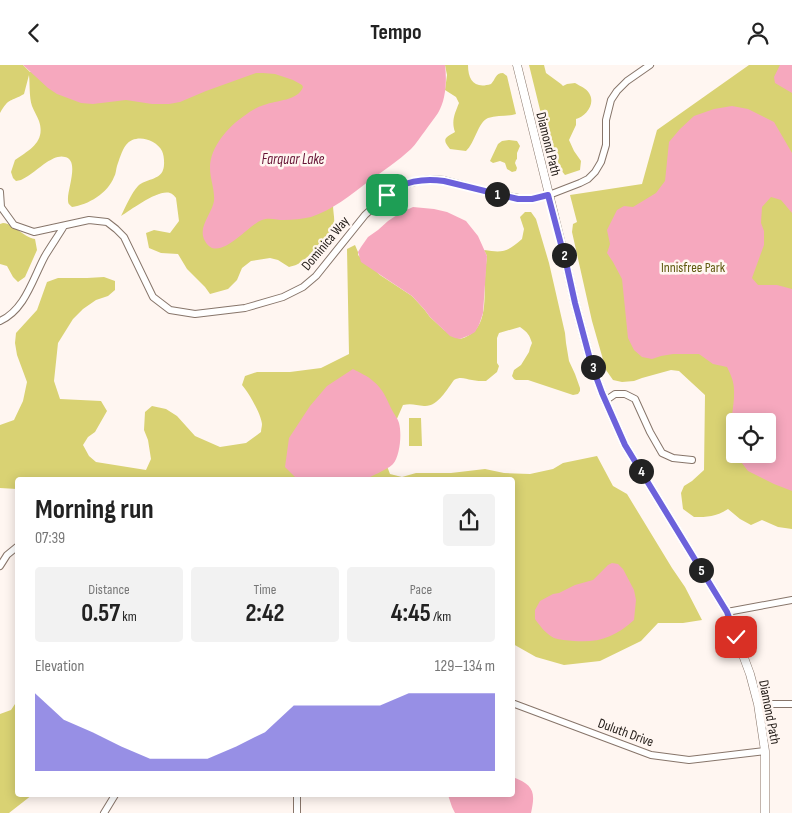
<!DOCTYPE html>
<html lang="en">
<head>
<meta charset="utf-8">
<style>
  :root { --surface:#fff; --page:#f2f2f2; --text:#222; --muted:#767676; --accent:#6c61db }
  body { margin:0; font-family:"Sofia Sans Condensed",sans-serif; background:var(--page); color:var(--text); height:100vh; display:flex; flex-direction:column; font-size:19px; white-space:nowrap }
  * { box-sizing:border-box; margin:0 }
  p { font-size:16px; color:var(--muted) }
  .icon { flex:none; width:28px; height:28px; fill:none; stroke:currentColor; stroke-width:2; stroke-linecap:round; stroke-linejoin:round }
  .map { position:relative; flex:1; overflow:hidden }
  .sheet { position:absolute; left:15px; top:412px; width:500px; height:320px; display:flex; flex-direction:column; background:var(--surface); border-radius:5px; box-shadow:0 2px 12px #0003 }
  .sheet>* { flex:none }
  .buttons { position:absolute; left:726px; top:348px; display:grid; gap:10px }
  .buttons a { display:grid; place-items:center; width:50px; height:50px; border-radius:5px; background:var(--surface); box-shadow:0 2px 12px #0003; font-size:25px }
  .pin { position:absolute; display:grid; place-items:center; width:42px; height:42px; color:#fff; margin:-21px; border-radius:10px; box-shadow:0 2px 8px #0006 }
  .km { position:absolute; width:25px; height:25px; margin:-12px; border-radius:50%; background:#222; color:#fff; font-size:14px; line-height:25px; text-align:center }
  .round { display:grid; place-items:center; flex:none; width:52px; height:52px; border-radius:5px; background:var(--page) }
  .summary { display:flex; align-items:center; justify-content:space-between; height:85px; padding:0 20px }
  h1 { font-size:28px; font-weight:700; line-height:38px }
  .figures { display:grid; grid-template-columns:repeat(3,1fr); gap:8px; height:85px; padding:5px 20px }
  .figures div { display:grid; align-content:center; border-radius:5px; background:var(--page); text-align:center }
  .figures b { font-size:25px; font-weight:700 }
  .figures small { font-size:14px; font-weight:400 }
  .figures p { font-size:14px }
  .chart { height:140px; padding:10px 20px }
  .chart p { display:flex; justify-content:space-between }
  .chart svg { width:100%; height:90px; margin-top:5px; fill:var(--accent); opacity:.7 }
  header { display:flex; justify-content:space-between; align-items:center; height:65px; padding:0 20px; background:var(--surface); font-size:22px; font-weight:700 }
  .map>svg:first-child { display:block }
  .green { fill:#d9d273; fill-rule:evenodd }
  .water { fill:#f6a8be }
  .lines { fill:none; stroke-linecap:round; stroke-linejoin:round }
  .minor-casing { stroke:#87756a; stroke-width:8 }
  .tertiary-casing { stroke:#87756a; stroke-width:9 }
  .minor { stroke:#fff; stroke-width:6 }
  .tertiary { stroke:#fff; stroke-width:8 }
  .route-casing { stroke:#fff; stroke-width:10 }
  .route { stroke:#6c61db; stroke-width:6 }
  .labels { text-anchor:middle; stroke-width:5; stroke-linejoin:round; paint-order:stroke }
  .street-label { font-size:14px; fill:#27201c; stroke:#fff6f1 }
  .park-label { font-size:14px; fill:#605a10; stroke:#fff6f1 }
  .water-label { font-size:15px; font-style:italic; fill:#671436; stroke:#fff6f1 }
</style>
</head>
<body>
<header><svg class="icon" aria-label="back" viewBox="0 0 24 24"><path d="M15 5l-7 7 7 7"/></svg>Tempo<svg class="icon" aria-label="person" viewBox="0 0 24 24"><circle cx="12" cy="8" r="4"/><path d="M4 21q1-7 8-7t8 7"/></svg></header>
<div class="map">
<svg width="792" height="748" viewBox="0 0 792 748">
  <rect width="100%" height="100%" fill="#fff6f1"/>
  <!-- green -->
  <path class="green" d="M0,0H23L30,7L309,0L300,122L333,140C333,146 335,155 334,160C330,170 306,196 296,200C294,201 291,201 289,202L278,195L270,193L251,196L242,203L237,215L228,224L210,229L205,222L187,204L178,189L161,188L149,183L146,168L154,165L170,168L179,156L176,133C175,131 171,128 170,128C158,124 131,145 121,151C125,143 132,127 138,121C145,114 160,115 163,105C165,100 164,90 162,86C156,74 135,68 126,80C122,85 119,95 117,101C116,104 116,109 114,112C108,128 88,140 72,142C69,139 68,139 68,135C67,125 80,95 65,92C59,90 52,94 47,97C38,103 31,110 21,115L16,116L13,113L11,107L15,95C29,85 46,77 39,56C37,51 34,46 32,41C29,32 30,19 29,10L24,29C11,37 9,32 0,48Z
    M445,0H468C468,16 475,24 491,19C496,14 495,8 503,8L507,11L516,49C507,52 497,50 488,53C478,57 475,78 466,86L450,84C441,74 446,72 455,67C451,56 455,48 459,38L456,32L445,25L447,10Z
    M529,0H544L546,8L561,19L563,21L567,19L575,18C580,21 586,23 589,28C596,39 586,51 576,54V60L569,75L574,86L581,96L580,105L565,110L561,105L544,61Z
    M749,0H792V464L778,462L762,455L751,460L740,454L728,444C715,452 708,452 694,452L683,444L681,428L684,421L692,416L704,405L705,330L679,306L671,305L642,313L634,316L622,317L613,315L606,305L592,256L572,167L573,159L577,157L570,130L642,119L657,65ZM735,356H768V389H735Z
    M509,75L517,76L520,81L517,88V94L516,95L515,98L517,103L516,106L512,107L507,104L505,98L500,96L493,98L490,96L498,79L502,76Z
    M525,147H531L536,154L549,198L565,268L566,278L569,296L575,309L580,323V326L578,329L573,330L528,315H516L514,314L512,311L514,305L521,300L529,287L530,283L532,278C529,269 528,268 520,262L499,268L497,273V298L499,301L497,307L486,316C481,316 476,316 472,315C465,314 461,311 454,315C447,324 438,342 424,341C416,340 411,338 403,340L382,388L390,409L402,412L416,408H451L485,404L504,408L530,409L553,404L563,398L597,391L613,421L627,429L672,503L685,522L702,555L683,558H658L641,576L600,596L564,600L536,592L513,579L512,415H18L17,424L0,423V360L14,355L23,336L27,317L17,290L15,278L16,268L37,245L47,217L58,213H87L104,212L115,216V225L108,231L96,235L83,244L73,254L58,278L54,316L60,334L101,336L107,346L95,367L88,372L83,380L89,391L96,397L146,405L151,394L148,375L144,365L145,347L152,341L166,344L177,351L195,371L220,382L246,378L261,367C261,364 262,362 262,359C261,349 249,328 242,320L245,311L257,307H290L321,303L349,289L347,184L355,180L358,187V190L380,210L412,231L424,244L430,252L444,265L460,274C488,267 484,237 485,214C485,207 486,199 487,191L484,185C503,188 507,187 522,174L524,164L520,152Z
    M3,158C16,159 22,172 35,174L37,185L25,212L18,217L13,212L7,201L0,199V159Z
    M409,353H421L422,381H409Z
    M17,636L18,730H32L9,748H0V649L11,645Z"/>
  <!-- water -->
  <path class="water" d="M23,0H445C447,15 446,35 438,48C434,54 429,60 425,66C420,72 416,79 411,84C398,96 383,106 369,116C351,130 332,145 311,152C302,154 293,155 284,155C277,155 269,152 262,155C248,160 218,200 205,176C197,162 212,149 214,136C215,125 210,114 210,103C210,82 228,62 244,51C250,46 257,42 264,40C277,35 298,36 303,22L302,20L293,15L275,9L263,8H256L206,26L180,37L169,39H152L126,35L93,39L81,38L57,29L48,23Z
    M780,0H792V28L775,18L774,12Z
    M732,41L748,44L774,57L792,88V148L781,135L771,132L762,142L761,158L764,166V180L752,213L758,220H777L792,224V426L774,419L748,406L735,389H768V356H735V388C725,370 735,346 734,325C734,317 731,310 727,302L713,299L699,289H673L661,291L652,294L642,292L634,285L628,273L622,214L613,197L607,188L610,179L607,165L617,145L624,141L633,142L656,128L665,116L669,77L680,64L694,51L714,44Z
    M413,142L434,144L447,147L466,156L478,171L487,191L483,248L479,260L475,267L470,270L460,274L455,273L450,271L430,252L424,244L412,231L361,197L358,187L361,182L368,172L378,165L388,156L400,148Z
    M353,304C360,308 368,311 373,316C384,325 386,333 392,345C394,349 398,354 399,358C402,369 400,391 393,399C390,403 367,414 362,415H302L296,413L285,402L289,373L310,341L327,321Z
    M612,498L618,499L623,504L634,525L636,535L634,555C615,572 599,578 574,576C567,575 560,575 554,573C546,569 540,561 535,554V545L540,536L553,529L559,528L575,520L593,515L608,500Z
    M513,712C533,720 536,726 531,748H455L452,742L448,730H512Z"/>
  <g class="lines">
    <!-- minor casing -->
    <g class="minor-casing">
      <path id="minor" d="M0,127L1,142L14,160L34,167L89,155L107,157L116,164L124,172L153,232L170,245L195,249L245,243L283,232L303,222L316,211L365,150L390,127L406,119L424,115L433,114L444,115L497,129L524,134H532L549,130L580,118L588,114L595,107L601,97L606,80V55L611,35L617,26L627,16L650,0
        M0,256C25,245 33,213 45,191C51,181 58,171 64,161
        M605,336L615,329H625L635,334L650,367L662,388L673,393L692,395
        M0,501L7,490L18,481
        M727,547L792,535
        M512,638L651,690L689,695L765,686
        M758,639H792
        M297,730V748
        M104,748L115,730"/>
    </g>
    <!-- tertiary casing -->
    <g class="tertiary-casing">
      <path id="tertiary" d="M517,0L567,202L575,238L591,298L602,328L625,380L727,547L750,609L758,639L765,686V748"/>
    </g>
    <!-- minor -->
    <use href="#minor" class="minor"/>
    <!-- tertiary -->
    <use href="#tertiary" class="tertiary"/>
  </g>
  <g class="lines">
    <!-- route casing -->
    <g class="route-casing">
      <path id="route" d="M387,130C402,116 424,113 444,116L518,134H532L548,130L567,202L575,238L591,298L602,328L625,380L727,547L736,572"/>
    </g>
    <!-- route -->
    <use href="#route" class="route"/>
  </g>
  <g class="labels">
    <!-- street labels -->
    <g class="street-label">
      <text transform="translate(549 79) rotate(76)" y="5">Diamond Path</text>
      <text transform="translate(325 178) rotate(-50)" y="5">Dominica Way</text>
      <text transform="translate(770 647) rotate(79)" y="5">Diamond Path</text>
      <text transform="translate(626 667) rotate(20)" y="5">Duluth Drive</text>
    </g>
    <!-- park labels -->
    <g class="park-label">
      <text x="693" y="207">Innisfree Park</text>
    </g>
    <!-- water labels -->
    <g class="water-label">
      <text x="293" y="99">Farquar Lake</text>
    </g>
  </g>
</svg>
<div class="buttons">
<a><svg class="icon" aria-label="locate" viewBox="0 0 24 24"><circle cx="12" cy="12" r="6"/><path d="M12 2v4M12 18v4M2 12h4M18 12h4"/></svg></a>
</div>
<div class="pin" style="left:387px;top:130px;background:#1e9e55"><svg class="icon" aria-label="arrive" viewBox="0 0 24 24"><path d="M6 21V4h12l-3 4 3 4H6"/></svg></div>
<div class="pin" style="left:736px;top:572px;background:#d93025"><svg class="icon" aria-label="check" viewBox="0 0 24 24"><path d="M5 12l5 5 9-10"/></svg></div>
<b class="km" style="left:497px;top:129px">1</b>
<b class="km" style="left:564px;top:190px">2</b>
<b class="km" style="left:593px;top:302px">3</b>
<b class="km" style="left:641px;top:406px">4</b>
<b class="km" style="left:701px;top:505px">5</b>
<section class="sheet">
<div class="summary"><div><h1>Morning run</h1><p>07:39</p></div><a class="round"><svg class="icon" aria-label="share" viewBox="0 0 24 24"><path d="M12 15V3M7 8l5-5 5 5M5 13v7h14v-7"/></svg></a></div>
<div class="figures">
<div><p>Distance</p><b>0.57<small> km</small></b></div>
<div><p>Time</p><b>2:42</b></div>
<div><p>Pace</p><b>4:45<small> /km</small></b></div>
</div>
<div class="chart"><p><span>Elevation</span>129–134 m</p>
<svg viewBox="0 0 160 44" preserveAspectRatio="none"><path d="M0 44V6L10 19L20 25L30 32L40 38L50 38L60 38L70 32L80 25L90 12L100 12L110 12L120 12L130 6L140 6L150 6L160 6V44z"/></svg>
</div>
</section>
</div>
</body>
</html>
